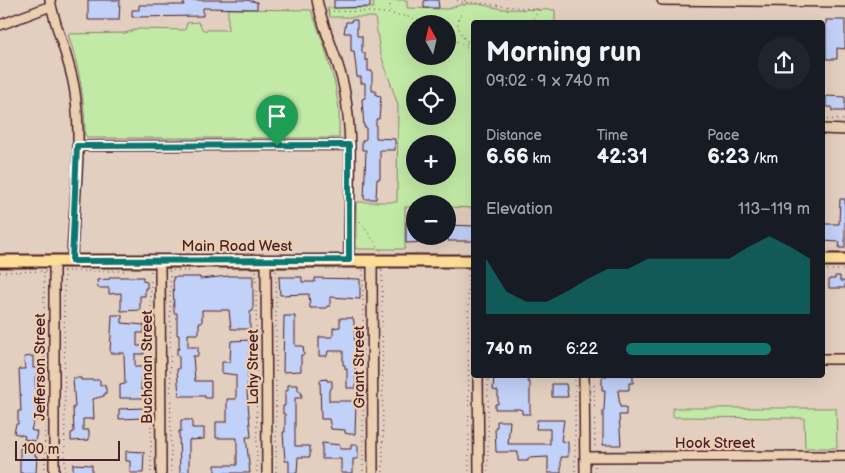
<!DOCTYPE html>
<html lang="en">
<head>
<meta charset="utf-8">
<style>
  :root { --surface:#171b24; --page:#20242c; --text:#f1f3f6; --muted:#9ea1a6; --accent:#0f766e }
  body { margin:0; font-family:"Balsamiq Sans",sans-serif; background:var(--page); color:var(--text); height:100vh; display:flex; flex-direction:column; font-size:19px; white-space:nowrap }
  * { box-sizing:border-box; margin:0 }
  p { font-size:16px; color:var(--muted) }
  .icon { flex:none; width:28px; height:28px; fill:none; stroke:currentColor; stroke-width:2; stroke-linecap:round; stroke-linejoin:round }
  .map { position:relative; flex:1; overflow:hidden }
  .sheet { position:absolute; left:471px; top:20px; width:354px; height:358px; display:flex; flex-direction:column; background:var(--surface); border-radius:5px; box-shadow:0 5px 20px #0002 }
  .sheet>* { flex:none }
  .needle { width:32px; rotate:352deg }
  .tools { position:absolute; left:406px; top:15px; display:grid; gap:10px }
  .tools a { display:grid; place-items:center; width:50px; height:50px; border-radius:50%; background:var(--surface); box-shadow:0 5px 20px #0002; font-size:25px }
  .scale { position:absolute; left:15px; bottom:12px; width:105px; box-sizing:border-box; padding-left:5px; border:2px solid #4a1f2b; border-top:0; font-size:14px; line-height:18px; white-space:nowrap; color:#4a1f2b; -webkit-text-stroke:4px #eacfb1; paint-order:stroke }
  .pin { position:absolute; display:grid; place-items:center; width:42px; height:42px; color:#fff; margin:-51px -21px; border-radius:50% 50% 50% 0; rotate:-45deg; box-shadow:0 0 5px #0007 }
  .pin .icon { rotate:45deg }
  .round { display:grid; place-items:center; flex:none; width:52px; height:52px; border-radius:26px; background:var(--page) }
  .head { display:flex; align-items:center; justify-content:space-between; height:85px; padding:0 15px }
  h1 { font-size:28px; font-weight:600; line-height:38px }
  .metrics { display:grid; grid-template-columns:repeat(3,1fr); gap:8px; height:85px; padding:5px 15px }
  .metrics div { display:grid; align-content:center }
  .metrics b { font-size:21px; font-weight:600 }
  .metrics small { font-size:14px; font-weight:400 }
  .metrics p { font-size:14px }
  .chart { height:140px; padding:10px 15px }
  .chart p { display:flex; justify-content:space-between }
  .chart svg { width:100%; height:90px; margin-top:5px; fill:var(--accent); opacity:.7 }
  ul { padding:0 15px; list-style:none; font-size:16px }
  li { display:grid; grid-template-columns:80px 60px 1fr; align-items:center; height:38px }
  li i { height:12px; border-radius:6px; background:var(--accent) }
  .map>svg:first-child { display:block }
  .green { fill:#c2eaa6; stroke:#868468; fill-rule:evenodd }
  .building { fill:#c2d1f8; stroke:#4a1f2b }
  .lines { fill:none; stroke-linecap:round; stroke-linejoin:round }
  .minor-casing { stroke:#4a1f2b; stroke-width:12 }
  .major-casing { stroke:#4a1f2b; stroke-width:15 }
  .path { stroke:#4a1f2b; stroke-width:1; stroke-dasharray:1 4; stroke-linecap:butt }
  .minor { stroke:#eacfb1; stroke-width:9 }
  .major { stroke:#fedd96; stroke-width:11 }
  .route-casing { stroke:#fff; stroke-width:10 }
  .route { stroke:#0f766e; stroke-width:6 }
  .labels { text-anchor:middle; stroke-width:4.5; stroke-linejoin:round; paint-order:stroke }
  .street-label { font-size:15px; fill:#4a1f2b; stroke:#eacfb1 }
</style>
</head>
<body>
<div class="map">
<svg width="845" height="473" viewBox="0 0 845 473">
  <rect width="100%" height="100%" fill="#e2cfbf"/>
  <filter id="ink" filterUnits="userSpaceOnUse"><feTurbulence type="fractalNoise" baseFrequency=".02" numOctaves="2"/><feDisplacementMap in="SourceGraphic" scale="10" xChannelSelector="R" yChannelSelector="G"/><feConvolveMatrix kernelMatrix="1 2 1 2 8 2 1 2 1" color-interpolation-filters="sRGB"/></filter>
  <g filter="url(#ink)">
    <!-- green -->
    <path class="green" d="M373,0H407V8L448,9L463,4H479L502,9L555,10V22H474V208L448,207V204H415V207H405V249H356V202H397L398,105L380,52L375,17H330L327,8H374ZM415,24H448V56H415ZM415,84H448V116H415ZM415,144H448V176H415Z
      M228,9L311,10L323,42L335,84L339,110V138H88L85,135C85,99 79,67 68,34L125,33L138,29L185,30L187,23L198,22L203,30H228Z
      M673,408H836L837,448H805L804,418L673,417Z"/>
    <!-- building -->
    <path class="building" d="M88,0H120L119,20H88Z
      M184,0H246L257,2V9L203,8V16L132,17V10H139V5H184Z
      M334,0H370V7L334,8Z
      M428,0H438L439,8H424V1Z
      M351,20H357V36H362V53H365V60H368V71H372V91H376V95L381,96L379,119H376V138L395,139V150H380V179H377L376,199H364L366,150H362V141L366,139V127H364L362,99L365,98V83H361V77H357L354,51H351V33H344L346,22H351Z
      M826,20H845V49L837,48V59H826Z
      M826,96L845,97V111H832V107H826Z
      M840,199H845V248H839L840,242L822,241V224H839Z
      M406,222H415V236H427V242L406,243Z
      M448,225L474,226V241H448Z
      M229,276H253V311L250,312V329H231L229,310H202V323H199V334H188V347H198V356H193L195,381H211V398H205V396H179L177,369H179V356H177V349H179V335H177V313H174L173,277H200V279Z
      M835,276H840V281H845V288H829V279H835Z
      M110,277H143V281L147,282V288H145V296H140V310L121,311V293L109,294V288H98L97,280L110,279Z
      M279,277H302V282H315V278L360,279V299L330,297V306H327V308H310L309,294L280,295Z
      M112,315H122V323L144,325V333H137V346H144V354H135V367H144V376H141V390H144V398H120V385L125,384L124,353H110Z
      M284,316H295V346H303L304,355H301V371L283,372Z
      M340,318H353L354,322L356,388H347V369H345V365H343V351H328L327,356H319V337H333V328L340,327Z
      M250,340L247,392L251,437H246L250,473H215V465H237V438H216V422H227V399H236V375L222,373V362H230L231,341Z
      M33,356V368H37V377H35L37,420H34L31,430L37,432L35,441L24,439L25,436L14,433L16,424H18V411H21L19,369H25L24,357Z
      M606,375H633V383H629V390H618L620,407H626V415H619L621,445H603V410H604L605,390H602V377H606Z
      M494,376L528,378V382H530V414H522V410L519,409H495V404H498V391L493,390Z
      M73,378H81V380H100V385H105V388H106V394H104V396L93,399L94,419H83V430H89V440L71,441V433L74,432L73,407H75Z
      M327,379V381H332V388L329,390V401H356L355,434H349L345,433V430L331,429L329,419H321L320,380Z
      M552,384H566L568,397H552Z
      M288,385H298V391H301L302,398H295V446H310V457H298L297,473H289V461H285L283,432H285V414H283V406H285V391H288Z
      M144,408V418L119,419V409Z
      M181,420H192V428H204V439L189,440V473H180L179,431H181Z
      M537,420H564L561,441L568,442V457H561V473H548V457L528,458V461H518V452H496L495,427H497V421H510L508,444H550V429H536Z
      M322,443L340,445V449H351V445H358V459H353V473H341V459H322Z
      M20,448L33,449L32,451H35V456H37L36,473H20Z
      M126,451L144,452L143,473H130V461H126Z
      M73,464L92,465V473H73Z"/>
    <g class="lines">
      <!-- minor casing -->
      <g class="minor-casing">
        <path id="minor" d="M50,0C56,32 71,61 75,93C83,148 73,206 72,261
          M317,0C323,30 338,57 344,88C355,144 348,204 349,260
          M662,0L845,2
          M0,25L51,6
          M822,129L845,130
          M77,146L349,145
          M54,261V473
          M160,261L161,473
          M266,261L267,473
          M372,261L373,473
          M822,359H845
          M478,375L479,473
          M584,375L585,473
          M585,457L845,456"/>
      </g>
      <!-- major casing -->
      <g class="major-casing">
        <path id="major" d="M822,260H845
          M0,261H474"/>
      </g>
      <!-- path -->
      <path class="path" d="M390,0V14
        M457,0C464,4 472,2 480,3C501,6 520,8 540,9L531,22
        M465,0C463,20 450,17 465,40L474,44
        M328,11C360,12 399,10 428,24
        M448,36L465,46
        M467,43L465,46L474,50
        M822,119L845,120
        M357,217L382,252
        M168,270L189,271
        M363,270V473
        M468,270L469,473
        M822,270H845
        M63,271H124
        M64,271L65,473
        M151,271V473
        M170,271L171,473
        M256,271L257,473
        M276,271V473
        M382,271L383,473
        M0,272L47,271
        M44,272L45,473
        M488,375V473
        M575,375V473
        M594,375L595,450
        M595,466V473"/>
      <!-- minor -->
      <use href="#minor" class="minor"/>
      <!-- major -->
      <use href="#major" class="major"/>
    </g>
  </g>
  <g class="lines" filter="url(#ink)">
    <!-- route casing -->
    <g class="route-casing">
      <path id="route" d="M349,145V260L72,261L77,146Z"/>
    </g>
    <!-- route -->
    <use href="#route" class="route"/>
  </g>
  <g class="labels">
    <!-- street labels -->
    <g class="street-label">
      <text x="237" y="251">Main Road West</text>
      <text transform="translate(40 367) rotate(-90)" y="5">Jefferson Street</text>
      <text transform="translate(147 367) rotate(-90)" y="5">Buchanan Street</text>
      <text transform="translate(253 367) rotate(-90)" y="5">Lahy Street</text>
      <text transform="translate(359 367) rotate(-90)" y="5">Grant Street</text>
      <text x="715" y="448">Hook Street</text>
    </g>
  </g>
</svg>
<div class="tools">
<a><svg class="needle" viewBox="-14 -14 28 28"><path d="M0-13l5 13h-10z" fill="#e53935"/><path d="M0 13l5-13h-10z" fill="#9ea1a6"/></svg></a>
<a><svg class="icon" aria-label="locate" viewBox="0 0 24 24"><circle cx="12" cy="12" r="6"/><path d="M12 2v4M12 18v4M2 12h4M18 12h4"/></svg></a>
<a>+</a>
<a>−</a>
</div>
<div class="scale">100 m</div>
<div class="pin" style="left:277px;top:146px;background:#1e9e55"><svg class="icon" aria-label="arrive" viewBox="0 0 24 24"><path d="M6 21V4h12l-3 4 3 4H6"/></svg></div>
<section class="sheet">
<div class="head"><div><h1>Morning run</h1><p>09:02 · 9 × 740 m</p></div><a class="round"><svg class="icon" aria-label="share" viewBox="0 0 24 24"><path d="M12 15V3M7 8l5-5 5 5M5 13v7h14v-7"/></svg></a></div>
<div class="metrics">
<div><p>Distance</p><b>6.66<small> km</small></b></div>
<div><p>Time</p><b>42:31</b></div>
<div><p>Pace</p><b>6:23<small> /km</small></b></div>
</div>
<div class="chart"><p><span>Elevation</span>113–119 m</p>
<svg viewBox="0 0 160 44" preserveAspectRatio="none"><path d="M0 44V17L10 33L20 38L30 38L40 33L50 27L60 22L70 22L80 17L90 17L100 17L110 17L120 17L130 11L140 6L150 11L160 17V44z"/></svg>
</div>
<ul>
<li><b>740 m</b>6:22<i style="width:79%"></i></li>
</ul>
</section>
</div>
</body>
</html>
